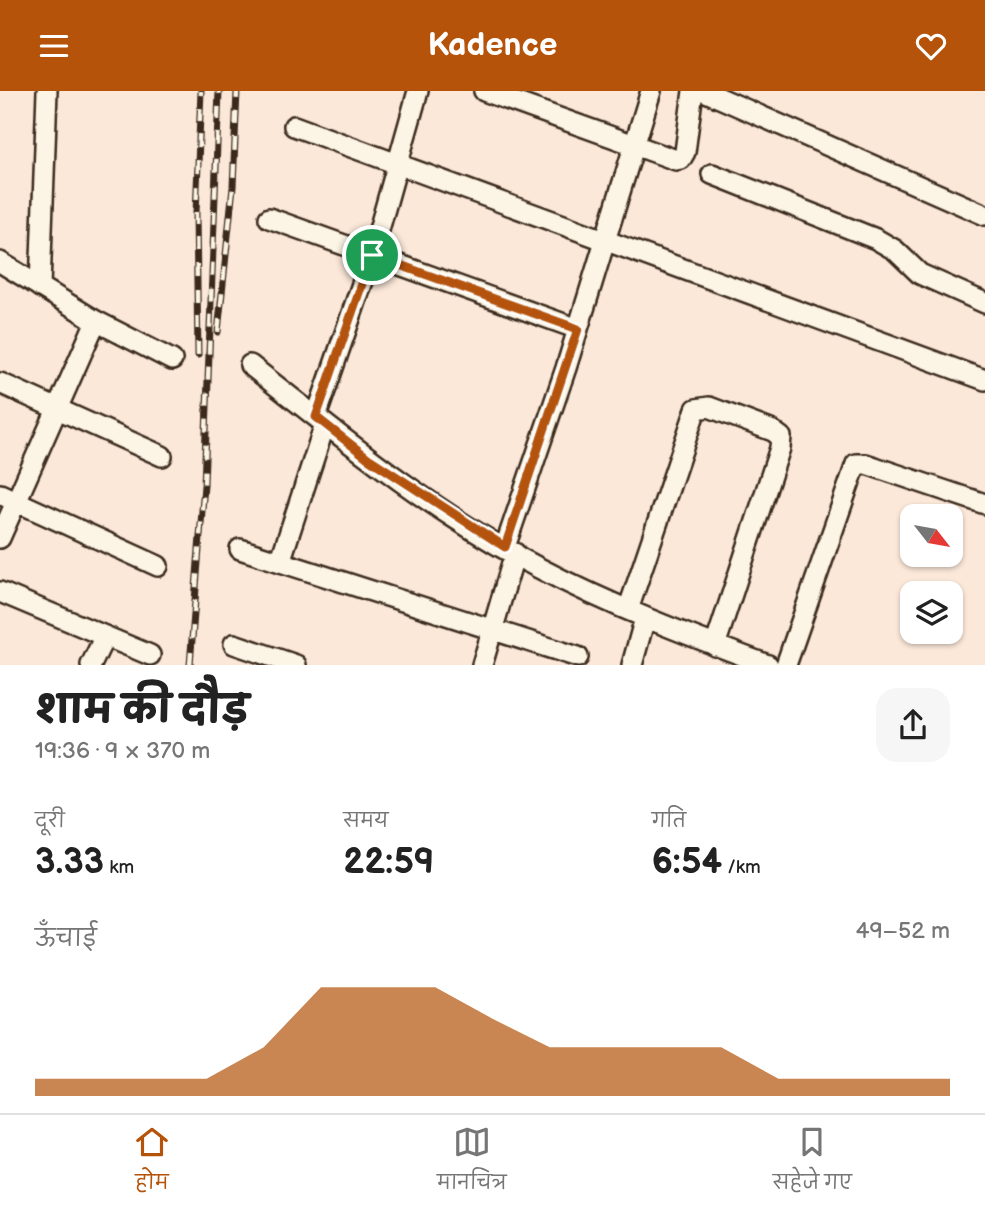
<!DOCTYPE html>
<html lang="hi">
<head>
<meta charset="utf-8">
<style>
  :root { --surface:#fff; --page:#f6f6f6; --text:#222; --muted:#767676; --line:#e0e0e0; --accent:#b45309 }
  body { margin:0; font-family:"Balsamiq Sans","Playpen Sans Deva",sans-serif; background:var(--page); color:var(--text); height:100vh; display:flex; flex-direction:column; font-size:26px; white-space:nowrap }
  * { box-sizing:border-box; margin:0 }
  p { font-size:23px; color:var(--muted) }
  .icon { flex:none; width:38px; height:38px; fill:none; stroke:currentColor; stroke-width:2; stroke-linecap:round; stroke-linejoin:round }
  .map { position:relative; height:574px; overflow:hidden }
  .drawer { display:flex; flex-direction:column; background:var(--surface); flex:1 }
  .drawer>* { flex:none }
  .needle { width:46px; rotate:121deg }
  .controls { position:absolute; left:900px; top:413px; display:grid; gap:14px }
  .controls a { display:grid; place-items:center; width:63px; height:63px; border-radius:14px; background:var(--surface); box-shadow:0 2px 5px #0004; font-size:35px }
  .pin { position:absolute; display:grid; place-items:center; width:60px; height:60px; color:#fff; margin:-30px; border:4px solid #fff; border-radius:50%; box-shadow:0 2px 7px #0007 }
  .round { display:grid; place-items:center; flex:none; width:74px; height:74px; border-radius:21px; background:var(--page) }
  .head { display:flex; align-items:center; justify-content:space-between; height:119px; padding:0 35px }
  h1 { font-size:38px; font-weight:800; line-height:52px }
  .metrics { display:grid; grid-template-columns:repeat(3,1fr); gap:10px; height:119px; padding:7px 35px }
  .metrics div { display:grid; align-content:center }
  .metrics b { font-size:35px; font-weight:800 }
  .metrics small { font-size:19px; font-weight:400 }
  .metrics p { font-size:19px }
  .chart { height:196px; padding:14px 35px }
  .chart p { display:flex; justify-content:space-between }
  .chart svg { width:100%; height:126px; margin-top:7px; fill:var(--accent); opacity:.7 }
  header { display:flex; justify-content:space-between; align-items:center; height:91px; padding:0 35px; background:var(--accent); color:#fff; font-size:32px; font-weight:800 }
  .menu { display:flex; justify-content:space-around; align-items:center; height:98px; border-top:2px solid var(--line); background:var(--surface); font-size:19px; color:var(--muted) }
  .menu a { display:grid; justify-items:center; gap:4px }
  .menu .selected { color:var(--accent) }
  .map>svg:first-child { display:block }
  .lines { fill:none; stroke-linecap:round; stroke-linejoin:round }
  .minor-casing { stroke:#3b2a1e; stroke-width:24 }
  .minor { stroke:#fcf5e5; stroke-width:19 }
  .rail-casing { stroke:#3b2a1e; stroke-width:7 }
  .rail { stroke:#fcf5e5; stroke-width:4.5; stroke-dasharray:13; stroke-linecap:butt }
  .route-casing { stroke:#fff; stroke-width:14 }
  .route { stroke:#b45309; stroke-width:9 }
</style>
</head>
<body>
<header><svg class="icon" aria-label="menu" viewBox="0 0 24 24"><path d="M4 6h16M4 12h16M4 18h16"/></svg>Kadence<svg class="icon" aria-label="heart" viewBox="0 0 24 24"><path d="M12 20l-8-8c-3-5 5-10 8-4 3-6 11-1 8 4z"/></svg></header>
<div class="map">
<svg width="985" height="574" viewBox="0 0 985 574">
  <rect width="100%" height="100%" fill="#fbe8d9"/>
  <filter id="ink" filterUnits="userSpaceOnUse"><feTurbulence type="fractalNoise" baseFrequency=".0143" numOctaves="2"/><feDisplacementMap in="SourceGraphic" scale="14" xChannelSelector="R" yChannelSelector="G"/><feConvolveMatrix kernelMatrix="1 2 1 2 8 2 1 2 1" color-interpolation-filters="sRGB"/></filter>
  <g filter="url(#ink)">
    <g class="lines">
      <!-- minor casing -->
      <g class="minor-casing">
        <path id="minor" d="M484,0L676,69L681,68L685,61L693,0
          M704,0L985,124
          M294,35L985,289
          M712,83L876,148L895,159L920,183L985,212
          M269,127L578,238
          M0,171L96,230L172,269
          M40,196L47,0
          M250,274C341,346 434,422 537,476C611,515 690,545 768,574
          M0,292L162,365
          M316,326L372,164L418,0
          M0,403L158,475
          M0,447L96,230
          M505,456L566,277L651,0
          M240,458L578,566
          M280,471L325,333
          M0,501L150,564
          M628,519L696,318L709,316L773,340L781,346L780,357L715,555
          M234,553L296,574
          M91,574L105,545
          M482,574L515,462
          M632,574L645,527
          M786,574L856,373H866L985,413"/>
      </g>
      <!-- minor -->
      <use href="#minor" class="minor"/>
      <!-- rail casing -->
      <g class="rail-casing">
        <path id="rail" d="M218,241L233,96L237,0
          M198,264L196,122L201,0
          M190,574L204,394L219,0"/>
      </g>
      <!-- rail -->
      <use href="#rail" class="rail"/>
    </g>
  </g>
  <g class="lines" filter="url(#ink)">
    <!-- route casing -->
    <g class="route-casing">
      <path id="route" d="M372,164L578,238L505,456L368,367L316,326Z"/>
    </g>
    <!-- route -->
    <use href="#route" class="route"/>
  </g>
</svg>
<div class="controls">
<a><svg class="needle" viewBox="-14 -14 28 28"><path d="M0-13l5 13h-10z" fill="#e53935"/><path d="M0 13l5-13h-10z" fill="#767676"/></svg></a>
<a><svg class="icon" aria-label="layers" viewBox="0 0 24 24"><path d="M12 4l9 5-9 5-9-5zM3 14l9 5 9-5"/></svg></a>
</div>
<div class="pin" style="left:372px;top:164px;background:#1e9e55"><svg class="icon" aria-label="arrive" viewBox="0 0 24 24"><path d="M6 21V4h12l-3 4 3 4H6"/></svg></div>
</div>
<section class="drawer">
<div class="head"><div><h1>शाम की दौड़</h1><p>19:36 · 9 × 370 m</p></div><a class="round"><svg class="icon" aria-label="share" viewBox="0 0 24 24"><path d="M12 15V3M7 8l5-5 5 5M5 13v7h14v-7"/></svg></a></div>
<div class="metrics">
<div><p>दूरी</p><b>3.33<small> km</small></b></div>
<div><p>समय</p><b>22:59</b></div>
<div><p>गति</p><b>6:54<small> /km</small></b></div>
</div>
<div class="chart"><p><span>ऊँचाई</span>49–52 m</p>
<svg viewBox="0 0 160 44" preserveAspectRatio="none"><path d="M0 44V38L10 38L20 38L30 38L40 27L50 6L60 6L70 6L80 17L90 27L100 27L110 27L120 27L130 38L140 38L150 38L160 38V44z"/></svg>
</div>
</section>
<nav class="menu">
<a class="selected"><svg class="icon" aria-label="home" viewBox="0 0 24 24"><path d="M3 11l9-7 9 7M6 9v11h12V9"/></svg>होम</a>
<a><svg class="icon" aria-label="map" viewBox="0 0 24 24"><path d="M3 6l6-2 6 2 6-2v14l-6 2-6-2-6 2zM9 4v14M15 6v14"/></svg>मानचित्र</a>
<a><svg class="icon" aria-label="saved" viewBox="0 0 24 24"><path d="M7 4h10v16l-5-4-5 4z"/></svg>सहेजे गए</a>
</nav>
</body>
</html>
